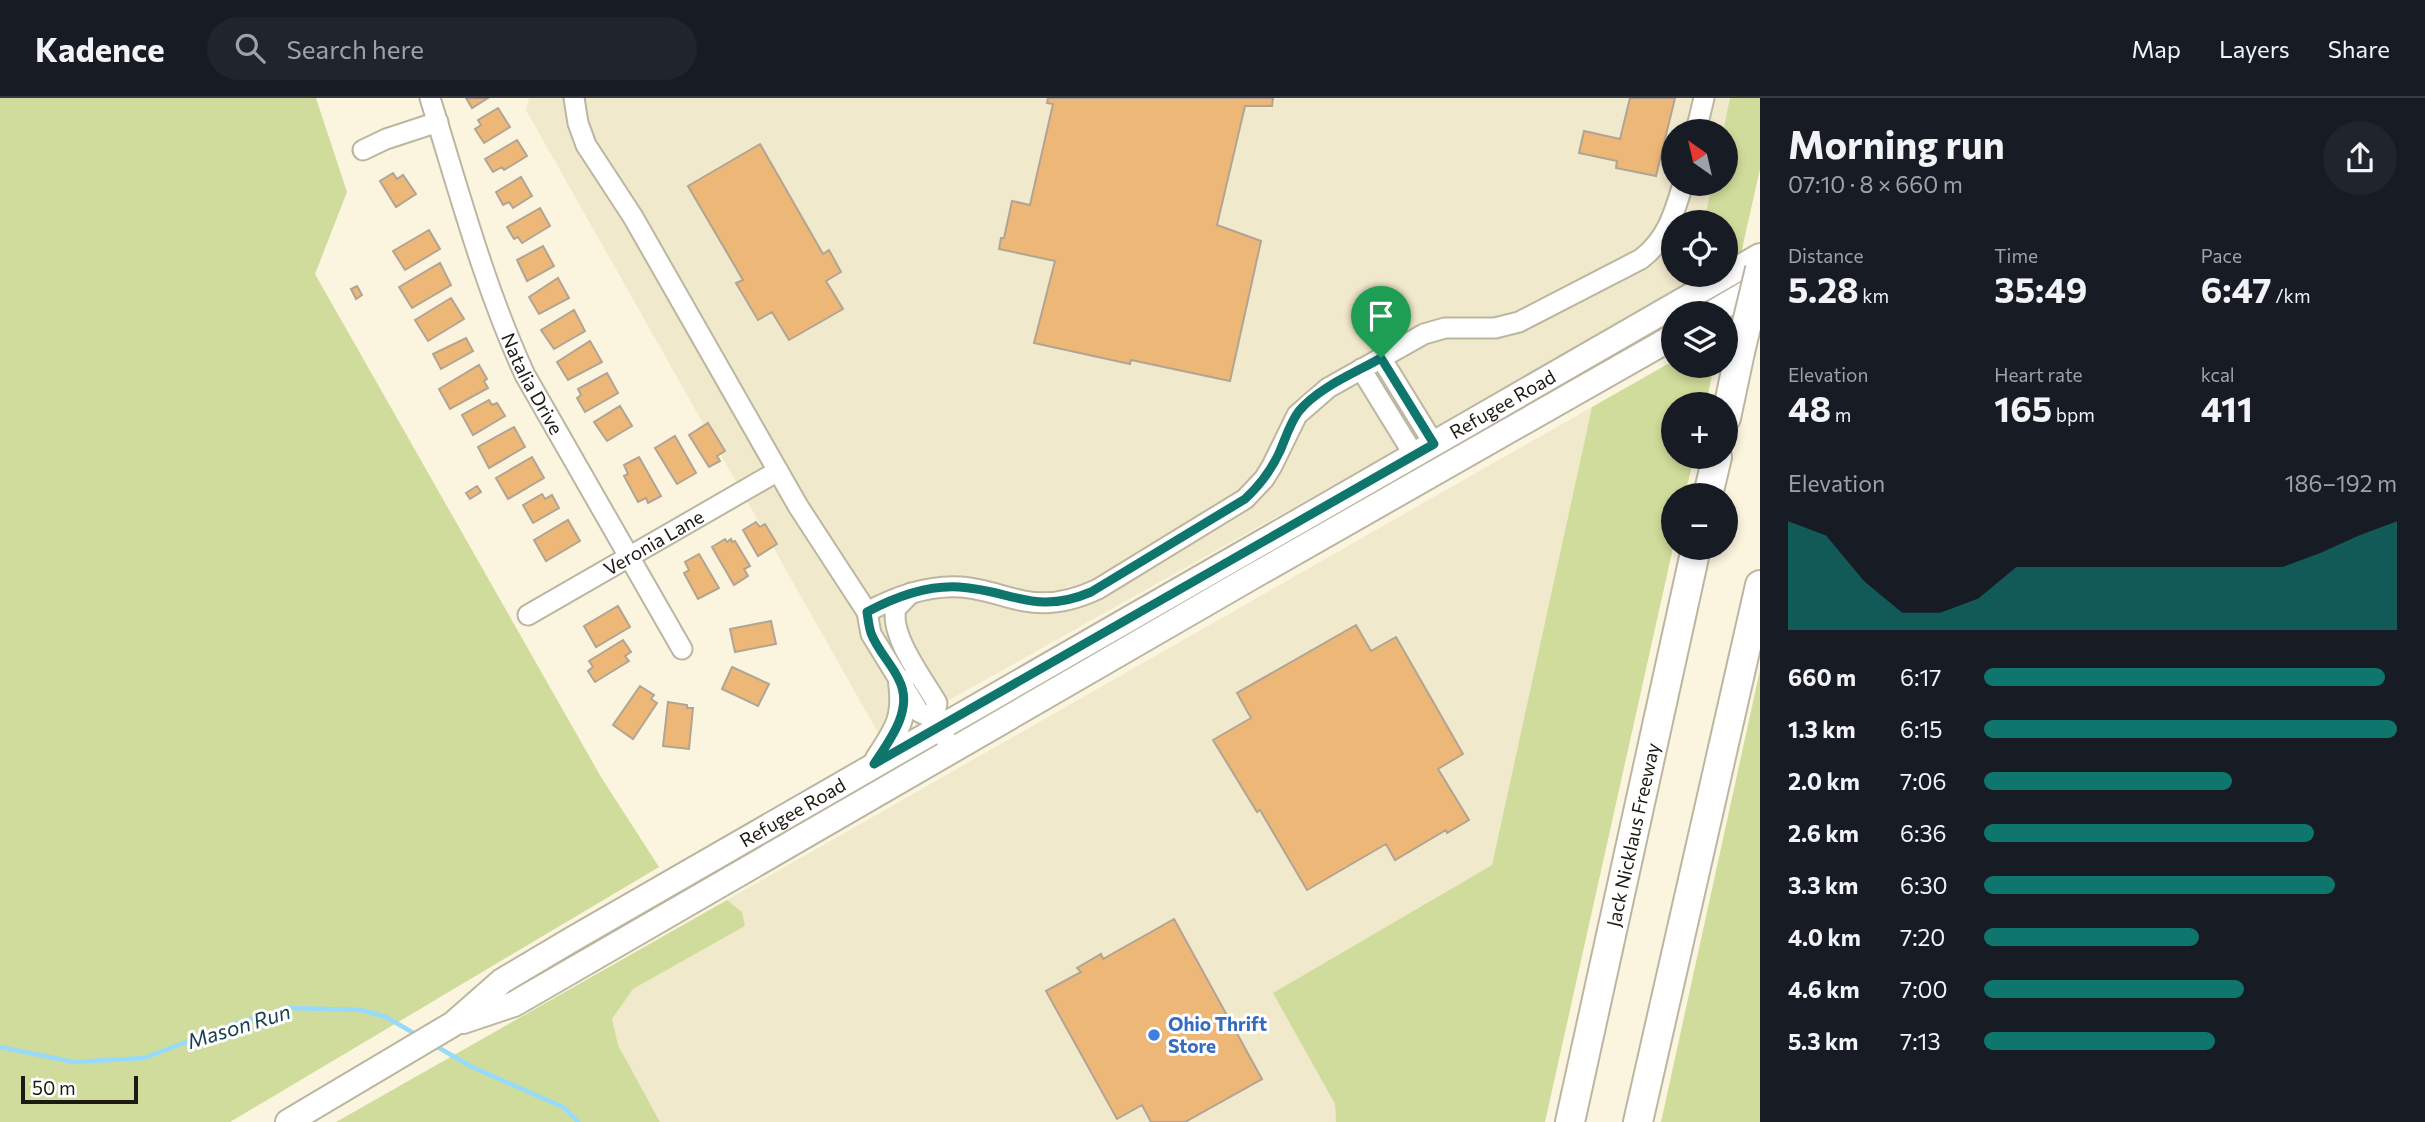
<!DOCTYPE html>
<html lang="en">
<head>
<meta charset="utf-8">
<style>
  :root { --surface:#171b24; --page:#20242c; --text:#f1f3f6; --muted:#9ea1a6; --line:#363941; --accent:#0f766e }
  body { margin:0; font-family:Commissioner,sans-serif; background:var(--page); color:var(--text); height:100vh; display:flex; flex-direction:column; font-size:26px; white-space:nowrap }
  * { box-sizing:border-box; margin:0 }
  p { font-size:23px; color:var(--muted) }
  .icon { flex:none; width:38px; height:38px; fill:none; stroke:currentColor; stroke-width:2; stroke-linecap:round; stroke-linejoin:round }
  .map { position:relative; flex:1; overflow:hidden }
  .drawer { display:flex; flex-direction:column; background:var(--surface); width:665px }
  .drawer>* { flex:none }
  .needle { width:46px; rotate:326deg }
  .buttons { position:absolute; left:1661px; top:21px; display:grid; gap:14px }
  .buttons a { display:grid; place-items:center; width:77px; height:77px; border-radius:50%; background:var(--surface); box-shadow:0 4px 10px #0003; font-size:35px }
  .scale { position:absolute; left:21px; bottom:18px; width:117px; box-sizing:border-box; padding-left:7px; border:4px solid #1c1a12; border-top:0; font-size:19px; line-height:24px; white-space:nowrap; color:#1c1a12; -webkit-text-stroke:5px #fff; paint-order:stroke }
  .pin { position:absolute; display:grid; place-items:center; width:60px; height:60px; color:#fff; margin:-72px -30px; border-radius:50% 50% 50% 0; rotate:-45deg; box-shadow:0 0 7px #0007 }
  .pin .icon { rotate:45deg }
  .round { display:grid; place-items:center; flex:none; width:74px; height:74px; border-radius:37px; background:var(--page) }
  .summary { display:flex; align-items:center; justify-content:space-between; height:119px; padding:0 28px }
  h1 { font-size:38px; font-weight:700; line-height:52px }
  .metrics { display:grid; grid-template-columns:repeat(3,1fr); gap:10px; height:119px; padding:7px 28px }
  .metrics div { display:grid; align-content:center }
  .metrics b { font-size:35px; font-weight:700 }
  .metrics small { font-size:19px; font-weight:400 }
  .metrics p { font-size:19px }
  .chart { height:196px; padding:14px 28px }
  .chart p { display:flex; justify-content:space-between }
  .chart svg { width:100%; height:126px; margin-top:7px; fill:var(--accent); opacity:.7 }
  ul { padding:0 28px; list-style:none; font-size:23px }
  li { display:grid; grid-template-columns:112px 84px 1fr; align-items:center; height:52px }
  li i { height:18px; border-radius:9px; background:var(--accent) }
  header { display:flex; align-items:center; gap:42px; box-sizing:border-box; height:98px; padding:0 35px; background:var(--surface); border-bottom:2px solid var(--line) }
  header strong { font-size:33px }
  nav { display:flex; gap:38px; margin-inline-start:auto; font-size:24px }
  .search { width:490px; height:63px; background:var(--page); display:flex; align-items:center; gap:18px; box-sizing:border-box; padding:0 24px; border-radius:38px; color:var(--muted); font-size:26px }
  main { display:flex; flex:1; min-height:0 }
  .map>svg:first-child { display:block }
  .built { fill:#f1e9cc }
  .green { fill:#d0dc9b }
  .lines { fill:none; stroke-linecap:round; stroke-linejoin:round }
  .stream { stroke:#96dbfb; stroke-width:4.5 }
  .building { fill:#edb877; stroke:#b2a493; stroke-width:2 }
  .minor-casing { stroke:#bcb6a1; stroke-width:23 }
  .major-casing { stroke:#bcb6a1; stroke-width:28 }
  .highway-casing { stroke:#bcb6a1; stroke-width:32 }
  .minor { stroke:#fff; stroke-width:19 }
  .major { stroke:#fff; stroke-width:24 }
  .highway { stroke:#fff; stroke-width:28 }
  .highway-bridge-casing { stroke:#bcb6a1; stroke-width:32; stroke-linecap:butt }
  .highway-bridge { stroke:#fff; stroke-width:28 }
  .route-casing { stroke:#fff; stroke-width:14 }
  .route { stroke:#0f766e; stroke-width:9 }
  .shop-dot { fill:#3f7fe0; stroke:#fff; stroke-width:2.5 }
  .labels { text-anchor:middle; stroke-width:6; stroke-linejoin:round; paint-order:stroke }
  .street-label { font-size:19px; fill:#1c1a12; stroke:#fff }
  .shop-label { font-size:19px; font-weight:bold; fill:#366cbe; stroke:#fff; text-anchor:start }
  .water-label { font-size:21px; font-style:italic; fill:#184051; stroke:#fff }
</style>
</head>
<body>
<header>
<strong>Kadence</strong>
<div class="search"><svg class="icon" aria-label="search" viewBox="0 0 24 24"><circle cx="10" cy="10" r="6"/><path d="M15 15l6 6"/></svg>Search here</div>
<nav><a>Map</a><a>Layers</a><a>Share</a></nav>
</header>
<main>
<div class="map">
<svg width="1760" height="1024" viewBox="0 0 1760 1024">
  <rect width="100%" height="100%" fill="#fbf5df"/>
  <!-- built -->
  <path class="built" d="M529,0H1730L1723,33H1673V86H1712L1704,124H1673V177H1709L881,640L526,12Z
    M1592,309L1492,767L1274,895L1335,1006L1336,1024H660L618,947L612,921L633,891L745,828L742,814L727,802Z"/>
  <!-- green -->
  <path class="green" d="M0,0H316L347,94L315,176L601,679L659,769L230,1024H0Z
    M1730,0H1760V71L1740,160L1726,155V124H1704L1712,86H1726V33H1723Z
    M1673,263V268H1714L1706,306H1673V359H1694L1685,397H1673V450L1545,1024H1336L1335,1006L1273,895L1492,767L1592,309Z
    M1760,572V1024H1661Z
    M727,802L742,814L745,828L633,891L612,921L618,947L660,1024H336Z"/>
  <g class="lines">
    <!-- stream -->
    <path class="stream" d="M434,947L472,969L565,1010L578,1024
      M0,949L74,964L144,960L234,926L289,910L361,912L386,919L417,937"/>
  </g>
  <!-- building -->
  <path class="building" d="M466,0H488L472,10Z
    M1048,0H1273L1272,8H1245L1217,127L1261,143L1230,283L1131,262L1130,266L1034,245L1055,163L999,151L1001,140H1004L1012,103L1030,107L1053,6L1047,5Z
    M1630,0H1675L1656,78L1616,70L1617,63L1579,55L1584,33L1620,41Z
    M498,10L510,29L484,45L475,31L481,27L478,22Z
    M517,42L527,58L504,72L502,69L493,74L485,61Z
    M760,46L823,156L829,152L841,174L826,183L843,211L789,242L772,214L758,222L736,185L743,182L688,88Z
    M393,75L397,81L403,77L416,96L396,109L380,83Z
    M521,79L532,98L513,110L509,104L503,107L496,94Z
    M540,110L550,128L522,145L518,139L514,141L507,129Z
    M429,132L440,151L405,172L393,153Z
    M543,148L554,168L527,183L517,162Z
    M440,165L451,187L412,210L399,189Z
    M558,180L569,200L539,216L529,199Z
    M357,188L362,197L356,201L351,191Z
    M451,200L464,221L428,243L415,222Z
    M574,212L585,233L554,251L541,232Z
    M466,240L473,253L441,271L433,256Z
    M590,243L602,264L568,282L557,264Z
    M479,267L487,281L484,283L488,290L450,311L439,291Z
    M607,275L618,295L585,314L577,300L581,297L578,291Z
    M489,302L492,307L497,305L505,318L473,337L462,317Z
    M620,308L632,328L607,343L594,324Z
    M708,325L725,353L717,358L720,363L709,369L689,337Z
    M514,329L525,349L489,370L478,349Z
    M675,338L696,375L677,386L655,350Z
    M532,359L544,380L508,401L496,380Z
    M639,359L661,398L648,405L646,400L638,404L624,378L628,376L624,367Z
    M477,388L481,394L470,401L466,395Z
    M542,396L545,401L552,397L559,410L533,425L523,407Z
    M568,422L580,443L546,463L534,442Z
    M756,424L760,429L765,426L777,446L758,458L743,432Z
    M725,441L727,444L731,441L732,444L735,443L750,468L744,471L748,478L734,487L712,449Z
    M699,456L719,490L698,501L684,475L689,472L685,464Z
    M618,508L630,529L596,549L584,528Z
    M771,523L776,546L735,554L730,531Z
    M1356,527L1371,553L1396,539L1463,656L1438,671L1469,722L1447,735L1446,732L1395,762L1386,746L1307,792L1260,712L1257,714L1213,642L1251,620L1237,595Z
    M623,542L631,554L625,558L629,563L595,584L588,573L593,569L589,563Z
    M732,569L769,586L758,608L722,591Z
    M640,588L654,597L651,601L657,605L633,641L613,627Z
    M668,604L687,607V610H693L689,651L663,648Z
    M1174,821L1262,981L1185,1024H1151L1142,1007L1117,1021L1046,893L1081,874L1077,870L1101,856L1103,861Z"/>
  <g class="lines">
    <!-- minor casing -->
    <g class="minor-casing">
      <g id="minor">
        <path id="s1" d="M430,0C459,93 484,188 525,277L682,551"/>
        <path d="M574,0L578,25L586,47L633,119L798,408L867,514L871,536L919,614L934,621L946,642"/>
        <path d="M1696,33L1704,0"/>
        <path d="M363,52L386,41L438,24"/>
        <path d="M1381,260L1434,346"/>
        <path d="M1361,271L1414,357"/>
        <path d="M911,495L896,510C889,537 923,581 937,605L934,621"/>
        <path d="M867,514C895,499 927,487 960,489C982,490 1003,499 1024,503C1049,508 1075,502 1098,491L1245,401L1264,381L1272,368L1297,317L1328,290L1424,236L1445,230H1495L1519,224L1641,161C1667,141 1674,116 1683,86"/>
        <path id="s2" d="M528,517L778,373"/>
      </g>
    </g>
    <!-- major casing -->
    <g class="major-casing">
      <g id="major">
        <path d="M1712,215L1760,187"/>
        <path d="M878,661C897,632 906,620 901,584"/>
        <path d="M463,923L514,906L1250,480L1673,239"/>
        <path id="s3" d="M288,1024L453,926L502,883L571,842L1760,158"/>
      </g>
    </g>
    <!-- highway casing -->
    <g class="highway-casing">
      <g id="highway">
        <path d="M1726,320L1740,254"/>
        <path d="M1708,397L1717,359"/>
        <path id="s4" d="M1570,1024L1696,450"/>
        <path d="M1638,1024L1760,487"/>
      </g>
    </g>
    <!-- minor -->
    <use href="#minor" class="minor"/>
    <!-- major -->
    <use href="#major" class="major"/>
    <!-- highway -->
    <use href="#highway" class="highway"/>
    <!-- highway-bridge casing -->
    <g class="highway-bridge-casing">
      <path id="highway-bridge" d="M1740,254L1760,171"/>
    </g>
    <!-- highway-bridge -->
    <use href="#highway-bridge" class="highway-bridge"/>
  </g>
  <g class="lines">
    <!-- route casing -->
    <g class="route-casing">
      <path id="route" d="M1381,260L1434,346L874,666C890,642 914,611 899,582C892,566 877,552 871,535C869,529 868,521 867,514C895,499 926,487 959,489C1012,492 1035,518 1091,494L1245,401C1260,387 1272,371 1280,353C1286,339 1290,325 1299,313C1319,289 1355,275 1381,260Z"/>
    </g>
    <!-- route -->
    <use href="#route" class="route"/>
  </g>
  <!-- markers -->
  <circle class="shop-dot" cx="1154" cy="937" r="7"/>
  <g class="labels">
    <!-- street labels -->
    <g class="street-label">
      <text dy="7" stroke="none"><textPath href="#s1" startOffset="304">Natalia Drive</textPath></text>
      <text dy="7" stroke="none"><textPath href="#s3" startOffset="1412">Refugee Road</textPath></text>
      <text dy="7" stroke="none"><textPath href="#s2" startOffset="145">Veronia Lane</textPath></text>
      <text dy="7" stroke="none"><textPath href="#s3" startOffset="593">Refugee Road</textPath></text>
      <text dy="7" stroke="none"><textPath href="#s4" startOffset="294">Jack Nicklaus Freeway</textPath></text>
    </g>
    <!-- shop labels -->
    <g class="shop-label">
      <text x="1168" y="933">Ohio Thrift<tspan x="1168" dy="22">Store</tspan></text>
    </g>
    <!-- water labels -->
    <g class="water-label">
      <text transform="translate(239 929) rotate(-17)" y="7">Mason Run</text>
    </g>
  </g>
</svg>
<div class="buttons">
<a><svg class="needle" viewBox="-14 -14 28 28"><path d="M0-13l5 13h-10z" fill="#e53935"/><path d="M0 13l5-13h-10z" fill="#9ea1a6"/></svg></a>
<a><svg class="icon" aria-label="locate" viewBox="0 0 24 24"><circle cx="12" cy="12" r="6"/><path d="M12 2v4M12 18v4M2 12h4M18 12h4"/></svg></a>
<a><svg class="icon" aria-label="layers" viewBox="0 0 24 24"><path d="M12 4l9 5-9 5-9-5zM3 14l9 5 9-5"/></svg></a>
<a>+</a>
<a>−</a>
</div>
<div class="scale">50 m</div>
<div class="pin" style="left:1381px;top:260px;background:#1e9e55"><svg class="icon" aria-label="arrive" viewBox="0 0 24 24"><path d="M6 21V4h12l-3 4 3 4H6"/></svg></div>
</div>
<section class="drawer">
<div class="summary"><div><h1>Morning run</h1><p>07:10 · 8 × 660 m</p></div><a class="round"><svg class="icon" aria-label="share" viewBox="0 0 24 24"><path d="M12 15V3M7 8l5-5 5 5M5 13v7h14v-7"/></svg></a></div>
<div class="metrics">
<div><p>Distance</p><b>5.28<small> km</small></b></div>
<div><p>Time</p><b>35:49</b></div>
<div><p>Pace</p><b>6:47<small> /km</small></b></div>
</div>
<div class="metrics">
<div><p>Elevation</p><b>48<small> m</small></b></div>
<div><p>Heart rate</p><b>165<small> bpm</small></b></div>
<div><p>kcal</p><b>411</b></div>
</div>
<div class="chart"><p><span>Elevation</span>186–192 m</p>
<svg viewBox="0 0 160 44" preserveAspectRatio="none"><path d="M0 44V6L10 11L20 27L30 38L40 38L50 33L60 22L70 22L80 22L90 22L100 22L110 22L120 22L130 22L140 17L150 11L160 6V44z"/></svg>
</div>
<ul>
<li><b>660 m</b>6:17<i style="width:97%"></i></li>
<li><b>1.3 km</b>6:15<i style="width:100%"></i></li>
<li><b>2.0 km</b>7:06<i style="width:60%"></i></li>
<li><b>2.6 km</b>6:36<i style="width:80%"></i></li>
<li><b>3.3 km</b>6:30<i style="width:85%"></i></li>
<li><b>4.0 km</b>7:20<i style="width:52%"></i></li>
<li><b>4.6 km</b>7:00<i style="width:63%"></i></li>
<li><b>5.3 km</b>7:13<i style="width:56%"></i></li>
</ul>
</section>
</main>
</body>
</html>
